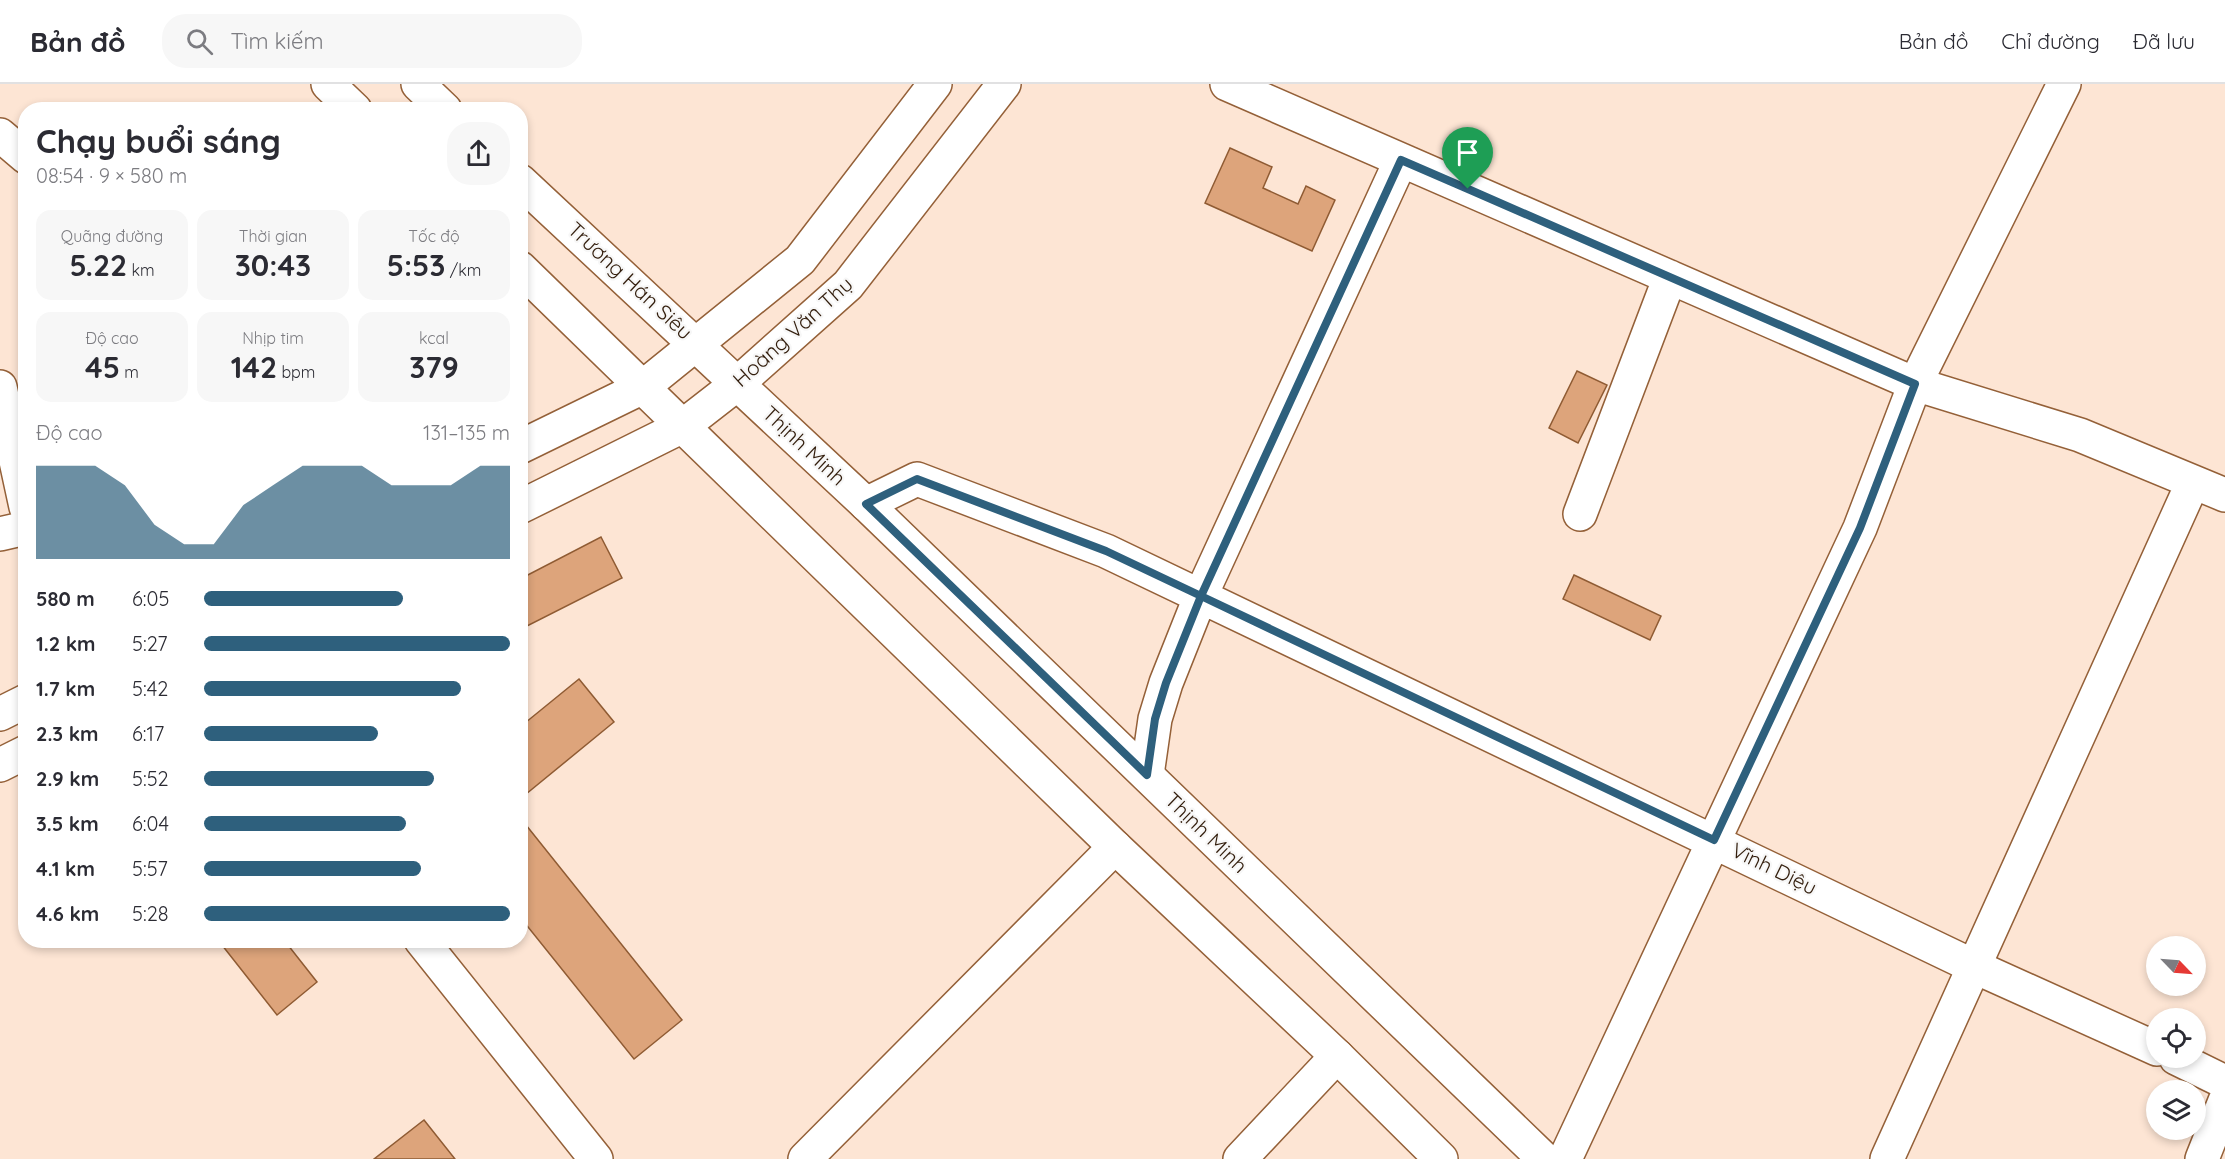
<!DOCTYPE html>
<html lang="vi">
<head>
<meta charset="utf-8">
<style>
  :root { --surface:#fff; --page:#f7f7f7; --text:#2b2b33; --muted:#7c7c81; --line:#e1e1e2; --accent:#2e607d }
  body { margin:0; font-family:Quicksand,sans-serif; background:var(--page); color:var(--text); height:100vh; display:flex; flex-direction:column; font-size:22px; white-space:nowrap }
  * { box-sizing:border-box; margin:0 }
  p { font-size:20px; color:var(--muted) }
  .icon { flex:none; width:33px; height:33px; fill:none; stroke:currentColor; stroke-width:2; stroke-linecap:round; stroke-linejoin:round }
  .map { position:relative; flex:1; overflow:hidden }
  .drawer { position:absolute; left:18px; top:18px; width:510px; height:846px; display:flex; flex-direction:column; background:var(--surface); border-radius:24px; box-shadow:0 3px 9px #0003 }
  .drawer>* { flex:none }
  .needle { width:39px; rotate:115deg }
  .fabs { position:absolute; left:2146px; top:852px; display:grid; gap:12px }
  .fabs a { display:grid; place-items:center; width:60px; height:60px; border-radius:50%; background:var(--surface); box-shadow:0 3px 9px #0003; font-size:30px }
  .pin { position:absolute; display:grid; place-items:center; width:51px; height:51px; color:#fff; margin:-62px -26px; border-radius:50% 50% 50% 0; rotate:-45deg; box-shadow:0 0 6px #0007 }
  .pin .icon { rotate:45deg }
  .round { display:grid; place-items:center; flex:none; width:63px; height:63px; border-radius:24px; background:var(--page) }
  .headline { display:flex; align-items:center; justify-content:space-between; height:102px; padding:0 18px }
  h1 { font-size:33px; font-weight:700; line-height:45px }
  .stats { display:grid; grid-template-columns:repeat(3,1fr); gap:9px; height:102px; padding:6px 18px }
  .stats div { display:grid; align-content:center; border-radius:15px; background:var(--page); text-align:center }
  .stats b { font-size:30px; font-weight:700 }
  .stats small { font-size:16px; font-weight:400 }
  .stats p { font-size:16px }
  .chart { height:168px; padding:12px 18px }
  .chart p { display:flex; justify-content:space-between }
  .chart svg { width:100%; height:108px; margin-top:6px; fill:var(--accent); opacity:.7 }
  ul { padding:0 18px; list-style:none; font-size:20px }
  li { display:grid; grid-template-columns:96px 72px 1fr; align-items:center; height:45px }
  li i { height:15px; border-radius:8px; background:var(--accent) }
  header { display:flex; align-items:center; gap:36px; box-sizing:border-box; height:84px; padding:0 30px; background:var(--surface); border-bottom:2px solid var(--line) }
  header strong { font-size:28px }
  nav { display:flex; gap:33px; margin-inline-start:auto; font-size:21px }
  .search { width:420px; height:54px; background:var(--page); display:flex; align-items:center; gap:15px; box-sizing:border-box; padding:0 21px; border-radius:24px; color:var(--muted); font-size:22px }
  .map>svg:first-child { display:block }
  .building { fill:#dda47b; stroke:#8f5b33; stroke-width:1.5 }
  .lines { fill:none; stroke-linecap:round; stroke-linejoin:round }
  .street-casing { stroke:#946038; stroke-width:36 }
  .secondary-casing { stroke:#946038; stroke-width:36 }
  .street { stroke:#fff; stroke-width:33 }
  .secondary { stroke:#fff; stroke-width:33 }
  .route-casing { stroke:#fff; stroke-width:12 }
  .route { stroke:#2e607d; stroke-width:8 }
  .labels { text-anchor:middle; stroke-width:4.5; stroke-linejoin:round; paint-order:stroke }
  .street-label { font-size:21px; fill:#321d0c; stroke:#f7f7f7 }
</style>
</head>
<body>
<header>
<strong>Bản đồ</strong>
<div class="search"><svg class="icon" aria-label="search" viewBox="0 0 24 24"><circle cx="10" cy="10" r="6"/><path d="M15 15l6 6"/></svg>Tìm kiếm</div>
<nav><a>Bản đồ</a><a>Chỉ đường</a><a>Đã lưu</a></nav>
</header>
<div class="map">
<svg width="2225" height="1075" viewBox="0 0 2225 1075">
  <rect width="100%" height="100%" fill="#fde5d4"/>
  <!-- building -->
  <path class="building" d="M1230,64L1272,83L1263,104L1298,120L1306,102L1335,116L1312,167L1205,119Z
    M1577,287L1607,301L1578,359L1549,344Z
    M601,453L622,494L525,543L520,535V495Z
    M1574,491L1661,532L1650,556L1563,515Z
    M579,595L614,638L520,715V643Z
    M522,736L682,936L634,975L520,833Z
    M218,856H284L317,898L277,931Z
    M424,1036L455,1075H374Z"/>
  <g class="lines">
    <!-- street casing -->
    <g class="street-casing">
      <path id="street" d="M1227,0L1915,300L2080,351L2225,411
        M0,51L26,73
        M0,303L26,423
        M866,420L917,395L1106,467L1973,882L2157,965
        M1580,430L1670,193
        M0,450L26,444
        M1147,691L1155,635L1166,599L1201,511L1401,76
        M421,856L596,1075
        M2176,974L2225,998
        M805,1075L1115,763
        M1240,1075L1337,972
        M1565,1075L1860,444L1915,300L2064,0
        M1887,1075L2193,398
        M2202,1075L2225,1017"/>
    </g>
    <!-- secondary casing -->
    <g class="secondary-casing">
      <path id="secondary" d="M328,0L355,26
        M418,0L445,26
        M520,97L866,420L1544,1075
        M520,184L1115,763L1337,972L1441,1075
        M520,363L643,303L800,176L935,0
        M520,423L683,342L737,300L848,201L1004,0
        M0,630L26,617
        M0,681L26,668"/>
    </g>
    <!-- street -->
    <use href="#street" class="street"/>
    <!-- secondary -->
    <use href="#secondary" class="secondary"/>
  </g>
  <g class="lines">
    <!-- route casing -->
    <g class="route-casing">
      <path id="route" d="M1468,105L1401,76L1201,512L1106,467L917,395L866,420L1147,691L1155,635L1166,599L1201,512L1714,756L1860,444L1915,300L1468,105"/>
    </g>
    <!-- route -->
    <use href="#route" class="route"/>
  </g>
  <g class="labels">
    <!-- street labels -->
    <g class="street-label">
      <text transform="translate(630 197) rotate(43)" y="7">Trương Hán Siêu</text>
      <text transform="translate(793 248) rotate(-42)" y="7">Hoàng Văn Thụ</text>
      <text transform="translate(804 362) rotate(43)" y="7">Thịnh Minh</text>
      <text transform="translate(1206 749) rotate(44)" y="7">Thịnh Minh</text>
      <text transform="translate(1774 785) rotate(26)" y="7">Vĩnh Diệu</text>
    </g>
  </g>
</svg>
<div class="fabs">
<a><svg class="needle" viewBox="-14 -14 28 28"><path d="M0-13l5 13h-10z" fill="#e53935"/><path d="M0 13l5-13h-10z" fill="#7c7c81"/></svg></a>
<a><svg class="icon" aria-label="locate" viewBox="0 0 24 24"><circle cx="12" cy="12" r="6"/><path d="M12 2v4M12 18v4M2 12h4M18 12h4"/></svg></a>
<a><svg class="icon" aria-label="layers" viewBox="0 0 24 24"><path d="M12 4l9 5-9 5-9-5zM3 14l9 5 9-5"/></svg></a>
</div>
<div class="pin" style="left:1468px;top:105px;background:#1e9e55"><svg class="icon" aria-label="arrive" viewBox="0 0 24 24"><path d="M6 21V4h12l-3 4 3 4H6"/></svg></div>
<section class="drawer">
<div class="headline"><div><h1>Chạy buổi sáng</h1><p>08:54 · 9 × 580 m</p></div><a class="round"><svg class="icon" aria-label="share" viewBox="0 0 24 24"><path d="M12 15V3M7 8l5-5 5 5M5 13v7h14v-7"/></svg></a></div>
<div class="stats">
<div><p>Quãng đường</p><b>5.22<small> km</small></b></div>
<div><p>Thời gian</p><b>30:43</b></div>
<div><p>Tốc độ</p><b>5:53<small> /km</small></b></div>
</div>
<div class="stats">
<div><p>Độ cao</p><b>45<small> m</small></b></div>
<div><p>Nhịp tim</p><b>142<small> bpm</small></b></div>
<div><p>kcal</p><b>379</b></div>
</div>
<div class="chart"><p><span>Độ cao</span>131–135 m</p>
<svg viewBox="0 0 160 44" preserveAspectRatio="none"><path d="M0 44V6L10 6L20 6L30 14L40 30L50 38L60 38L70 22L80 14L90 6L100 6L110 6L120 14L130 14L140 14L150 6L160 6V44z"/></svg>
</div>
<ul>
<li><b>580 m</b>6:05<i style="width:65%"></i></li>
<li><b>1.2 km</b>5:27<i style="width:100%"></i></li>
<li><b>1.7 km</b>5:42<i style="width:84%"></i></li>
<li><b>2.3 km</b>6:17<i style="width:57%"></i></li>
<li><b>2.9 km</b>5:52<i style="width:75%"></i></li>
<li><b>3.5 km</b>6:04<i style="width:66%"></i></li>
<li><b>4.1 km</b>5:57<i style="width:71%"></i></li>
<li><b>4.6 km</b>5:28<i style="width:100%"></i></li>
</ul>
</section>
</div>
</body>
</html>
